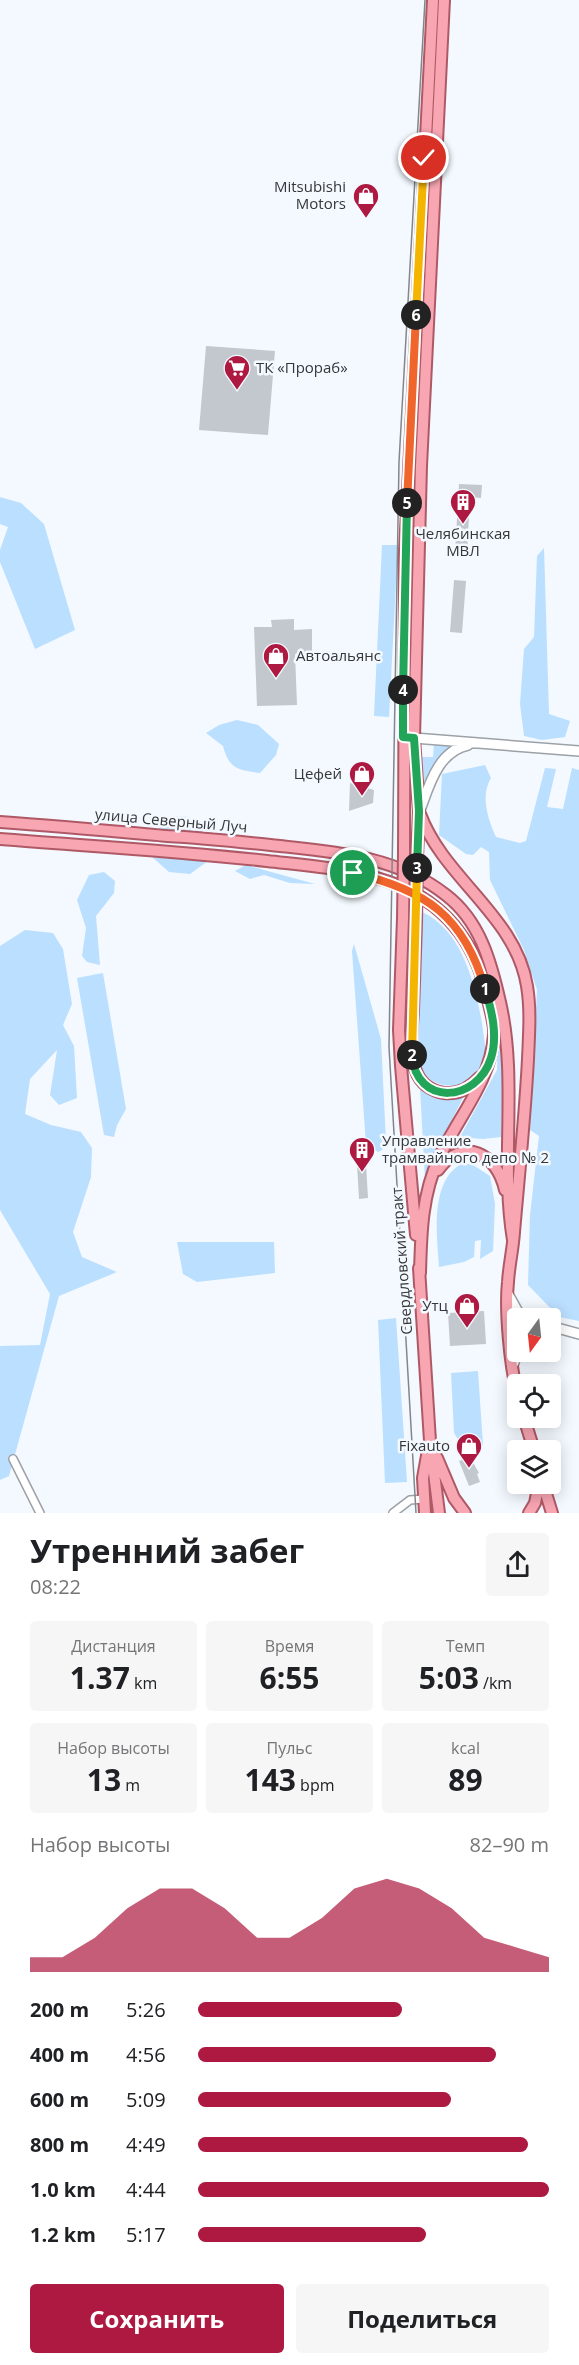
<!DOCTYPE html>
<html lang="ru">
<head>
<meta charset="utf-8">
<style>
  :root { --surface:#fff; --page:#f6f6f6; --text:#202124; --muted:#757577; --accent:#ad1940 }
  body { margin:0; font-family:"Open Sans",sans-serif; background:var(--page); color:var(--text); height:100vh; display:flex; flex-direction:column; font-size:22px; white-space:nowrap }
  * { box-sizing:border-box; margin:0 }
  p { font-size:20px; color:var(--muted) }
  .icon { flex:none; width:33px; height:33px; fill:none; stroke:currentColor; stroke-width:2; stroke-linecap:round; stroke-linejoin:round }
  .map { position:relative; height:1513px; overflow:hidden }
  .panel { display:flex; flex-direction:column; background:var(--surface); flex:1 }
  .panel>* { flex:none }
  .needle { width:39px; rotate:195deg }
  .tools { position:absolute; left:507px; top:1308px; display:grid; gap:12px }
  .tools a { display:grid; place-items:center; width:54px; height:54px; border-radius:6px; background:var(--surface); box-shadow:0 3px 15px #0003; font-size:30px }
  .pin { position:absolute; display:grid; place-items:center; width:51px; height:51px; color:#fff; margin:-26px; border:3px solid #fff; border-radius:50%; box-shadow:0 2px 6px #0007 }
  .km { position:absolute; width:30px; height:30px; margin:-15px; border-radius:50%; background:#222; color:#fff; font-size:16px; line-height:30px; text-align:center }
  .round { display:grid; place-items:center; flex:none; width:63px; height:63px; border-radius:6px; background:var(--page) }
  .overview { display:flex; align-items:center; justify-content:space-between; height:102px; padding:0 30px }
  h1 { font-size:33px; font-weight:700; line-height:45px }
  .metrics { display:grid; grid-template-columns:repeat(3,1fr); gap:9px; height:102px; padding:6px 30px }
  .metrics div { display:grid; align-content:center; border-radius:6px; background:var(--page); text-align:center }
  .metrics b { font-size:30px; font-weight:700 }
  .metrics small { font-size:16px; font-weight:400 }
  .metrics p { font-size:16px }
  .chart { height:168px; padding:12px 30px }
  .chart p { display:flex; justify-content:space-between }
  .chart svg { width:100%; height:108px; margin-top:6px; fill:var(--accent); opacity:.7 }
  .button { display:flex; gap:12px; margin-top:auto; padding:12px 30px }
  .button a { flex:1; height:69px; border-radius:6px; background:var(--accent); color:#fff; font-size:24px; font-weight:700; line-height:69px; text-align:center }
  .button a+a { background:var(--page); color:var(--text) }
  ul { padding:0 30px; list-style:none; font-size:20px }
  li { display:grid; grid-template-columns:96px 72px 1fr; align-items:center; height:45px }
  li i { height:15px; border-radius:8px; background:var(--accent) }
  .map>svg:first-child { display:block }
  .green { fill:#bbdfff }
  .building { fill:#c2c8ce }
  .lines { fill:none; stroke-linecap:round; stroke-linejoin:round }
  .street-casing { stroke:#9ca1a6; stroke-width:10 }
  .secondary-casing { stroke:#9ca1a6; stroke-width:12 }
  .primary-casing { stroke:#b05966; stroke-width:14 }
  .street { stroke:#fff; stroke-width:7 }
  .secondary { stroke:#fff; stroke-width:9 }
  .primary { stroke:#f7a6b2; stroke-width:10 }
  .tram { stroke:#83868a; stroke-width:1.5 }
  .primary-bridge-casing { stroke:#b05966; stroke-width:14; stroke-linecap:butt }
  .primary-bridge { stroke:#f7a6b2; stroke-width:10 }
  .split-1-casing { stroke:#fff; stroke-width:12 }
  .split-2-casing { stroke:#fff; stroke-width:12 }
  .split-3-casing { stroke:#fff; stroke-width:12 }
  .split-4-casing { stroke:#fff; stroke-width:12 }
  .split-5-casing { stroke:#fff; stroke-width:12 }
  .split-6-casing { stroke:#fff; stroke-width:12 }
  .split-7-casing { stroke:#fff; stroke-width:12 }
  .split-1 { stroke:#f0652b; stroke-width:8 }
  .split-2 { stroke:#22a559; stroke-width:8 }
  .split-3 { stroke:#f5b400; stroke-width:8 }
  .split-4 { stroke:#22a559; stroke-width:8 }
  .split-5 { stroke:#22a559; stroke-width:8 }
  .split-6 { stroke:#f0652b; stroke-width:8 }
  .split-7 { stroke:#f5b400; stroke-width:8 }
  .labels { text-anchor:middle; stroke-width:5; stroke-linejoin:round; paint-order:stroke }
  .poi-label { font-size:15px; fill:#353739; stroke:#f3f9ff; text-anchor:end }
  .street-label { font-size:15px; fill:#353739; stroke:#f3f9ff }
</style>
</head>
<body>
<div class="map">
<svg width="579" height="1513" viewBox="0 0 579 1513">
  <rect width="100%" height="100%" fill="#f3f9ff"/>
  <!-- green -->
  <path class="green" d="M0,497L21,503L44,524L75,630L35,649L0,562V550L8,527L0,524Z
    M382,545H398L389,717L374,716Z
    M544,548L549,714L570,721L565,737L542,740L524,736L520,704L524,649L534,637L537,556Z
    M237,720L258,725L279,744L276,755L260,773C238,770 229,769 223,746L206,733L219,725Z
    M434,744L453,746L441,757L424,786L422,757H433Z
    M485,765L491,778C480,796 488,819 496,837L520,843L526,841L545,768L556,769L547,807L563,809L572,768L579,770V1321L559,1317L528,1285L530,1215L539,1136L530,1130L537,990L524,950L490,880L489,852L481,847L473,855L466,854L439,835L442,774Z
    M170,816L189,817L203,832L157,830Z
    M152,857L208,861L190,874L169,872Z
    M246,865L315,884L290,883L264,875L250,879L235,871Z
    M104,872L115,881L114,893L96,916L100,965L87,962L82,956L86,928L77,900L89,875Z
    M422,912C462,930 475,984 482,1023C483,1034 487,1048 484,1059C475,1093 432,1094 418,1065Z
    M25,930L53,933L63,949L72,1004L63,1025L74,1046L77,1098L59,1105L50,1095L57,1050L30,1079L25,1114L51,1125L81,1132L92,1148L91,1177L73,1232L82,1257L117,1272L59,1296L9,1476L0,1480V1346L40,1345L50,1294L0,1210V946Z
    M354,944L381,1039L386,1142L382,1150L378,1152L366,1144L352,951Z
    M103,973L126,1109L117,1125L114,1137L104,1135L77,978Z
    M498,1029L501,1031L503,1074L501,1137L483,1139L460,1137L497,1070Z
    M420,1087C435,1098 446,1099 464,1096L430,1163L425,1180Z
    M463,1163L473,1165L490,1176L495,1204L493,1251L480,1259L481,1240L475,1241L474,1257L464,1262L439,1267C437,1236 429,1180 463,1163Z
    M177,1242H274L275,1273L197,1282L183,1274Z
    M396,1318L407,1482L385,1483L378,1320Z
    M478,1371L483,1445L466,1452L454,1433L451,1373Z"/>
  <!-- building -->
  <path class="building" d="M206,346L275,351L268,435L199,430Z
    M459,484L482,485L481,498L470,497L467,554L455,553Z
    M454,580L466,581L462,633L450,632Z
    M294,619V630L312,629V653L295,654L297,705L257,706L254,627H272L271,620Z
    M350,783L374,790L373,803L349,811Z
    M356,1147H365L368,1198L359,1199Z
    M484,1311L486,1344L450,1346L448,1313Z
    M470,1457L479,1473L477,1474L480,1482L469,1486L459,1461Z"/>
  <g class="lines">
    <!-- street casing -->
    <g class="street-casing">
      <path id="street" d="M13,1459L40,1513
        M393,1513L410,1500L424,1499"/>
    </g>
    <!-- secondary casing -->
    <g class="secondary-casing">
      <path id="secondary" d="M414,738L579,751
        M420,810C429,786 438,751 468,745
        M508,1294L518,1312L530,1318
        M550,1326L579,1334
        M514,1363L518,1345"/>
    </g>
    <!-- primary casing -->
    <g class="primary-casing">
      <path id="primary" d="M420,814C444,879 516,916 527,986C531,1010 529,1035 528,1059C525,1117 519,1174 514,1232C513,1249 509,1265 508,1282C505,1309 510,1369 518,1395
        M0,822C56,826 111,831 167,836C205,838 242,842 280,846C338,852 398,857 446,895C480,921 491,962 500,1002C518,1080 500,1162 513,1240
        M0,839C89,846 178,851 267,861C311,866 359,869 400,886C452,909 478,949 489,1004C491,1013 495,1025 494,1035C491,1081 458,1117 439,1158C422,1194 421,1233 420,1273
        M404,853L405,550L433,0
        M417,858L419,811L414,738L421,466L444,0
        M403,918L399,1030L401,1066L416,1235
        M416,923C415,952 414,982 413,1011C412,1031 408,1053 416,1071C420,1083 431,1091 444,1093C459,1095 470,1088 480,1077
        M438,1170C463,1136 497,1153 505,1190
        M419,1268L430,1441L439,1513
        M524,1418L534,1450
        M437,1458L454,1498L465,1513
        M543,1484L552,1513
        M425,1513L423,1478L428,1450
        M529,1513L535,1503L539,1484"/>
    </g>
    <!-- street -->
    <use href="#street" class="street"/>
    <!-- secondary -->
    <use href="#secondary" class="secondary"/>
    <!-- primary -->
    <use href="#primary" class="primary"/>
    <!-- tram -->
    <path class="tram" d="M416,1513L389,1047L399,462L425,0"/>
    <!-- primary-bridge casing -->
    <g class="primary-bridge-casing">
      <path id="primary-bridge" d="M403,918L404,853
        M416,923L417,858"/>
    </g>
    <!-- primary-bridge -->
    <use href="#primary-bridge" class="primary-bridge"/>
  </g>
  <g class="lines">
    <!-- split-1 casing -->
    <g class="split-1-casing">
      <path id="split-1" d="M353,873C425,889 465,917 485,989"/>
    </g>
    <!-- split-2 casing -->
    <g class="split-2-casing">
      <path id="split-2" d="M412,1055C416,1107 477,1103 491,1058C498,1036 492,1011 485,989"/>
    </g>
    <!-- split-3 casing -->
    <g class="split-3-casing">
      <path id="split-3" d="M412,1055L417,868"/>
    </g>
    <!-- split-4 casing -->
    <g class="split-4-casing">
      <path id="split-4" d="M403,690V737L414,738L419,811L417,868"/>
    </g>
    <!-- split-5 casing -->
    <g class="split-5-casing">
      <path id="split-5" d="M403,690L407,503"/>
    </g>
    <!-- split-6 casing -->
    <g class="split-6-casing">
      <path id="split-6" d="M407,503L416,315"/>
    </g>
    <!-- split-7 casing -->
    <g class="split-7-casing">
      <path id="split-7" d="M416,315L424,158"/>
    </g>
    <!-- split-1 -->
    <use href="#split-1" class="split-1"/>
    <!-- split-2 -->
    <use href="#split-2" class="split-2"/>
    <!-- split-3 -->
    <use href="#split-3" class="split-3"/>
    <!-- split-4 -->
    <use href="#split-4" class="split-4"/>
    <!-- split-5 -->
    <use href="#split-5" class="split-5"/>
    <!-- split-6 -->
    <use href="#split-6" class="split-6"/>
    <!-- split-7 -->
    <use href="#split-7" class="split-7"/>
  </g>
  <!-- icons -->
  <defs>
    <g id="shop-pin" transform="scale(1.35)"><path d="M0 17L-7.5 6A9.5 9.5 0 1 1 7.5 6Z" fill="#ad1940" stroke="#f3f9ff"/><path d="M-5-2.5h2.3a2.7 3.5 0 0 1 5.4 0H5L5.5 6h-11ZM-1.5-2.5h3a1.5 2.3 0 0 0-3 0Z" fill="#fff"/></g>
    <g id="supermarket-pin" transform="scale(1.35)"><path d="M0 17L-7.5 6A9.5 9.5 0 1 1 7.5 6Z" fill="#ad1940" stroke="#f3f9ff"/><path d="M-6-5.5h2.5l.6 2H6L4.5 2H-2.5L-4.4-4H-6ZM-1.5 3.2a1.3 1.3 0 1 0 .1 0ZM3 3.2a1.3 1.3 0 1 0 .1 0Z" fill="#fff"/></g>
    <g id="building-pin" transform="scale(1.35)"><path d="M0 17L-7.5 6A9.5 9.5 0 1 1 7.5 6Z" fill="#ad1940" stroke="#f3f9ff"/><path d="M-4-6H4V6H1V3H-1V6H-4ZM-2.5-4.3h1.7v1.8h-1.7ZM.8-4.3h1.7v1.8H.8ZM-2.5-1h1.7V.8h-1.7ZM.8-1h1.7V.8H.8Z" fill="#fff"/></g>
  </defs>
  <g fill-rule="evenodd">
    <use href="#shop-pin" x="366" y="196"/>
    <use href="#supermarket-pin" x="237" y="368"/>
    <use href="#building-pin" x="463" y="502"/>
    <use href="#shop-pin" x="276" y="656"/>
    <use href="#shop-pin" x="362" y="774"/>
    <use href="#building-pin" x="362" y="1150"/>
    <use href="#shop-pin" x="467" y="1306"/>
    <use href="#shop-pin" x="469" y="1446"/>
  </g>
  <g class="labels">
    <!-- poi labels -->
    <g class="poi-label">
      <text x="346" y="192">Mitsubishi<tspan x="346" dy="17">Motors</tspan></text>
      <text x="256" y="373" text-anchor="start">ТК «Прораб»</text>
      <text x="463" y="539" text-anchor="middle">Челябинская<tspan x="463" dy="17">МВЛ</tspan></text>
      <text x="296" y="661" text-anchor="start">Автоальянс</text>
      <text x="342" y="779">Цефей</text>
      <text x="382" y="1146" text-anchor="start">Управление<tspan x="382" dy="17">трамвайного депо № 2</tspan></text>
      <text x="448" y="1311">Утц</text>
      <text x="450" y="1451">Fixauto</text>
    </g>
    <!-- street labels -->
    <g class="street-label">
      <text transform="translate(171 821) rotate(5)" y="5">улица Северный Луч</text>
      <text transform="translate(402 1261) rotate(-94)" y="5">Свердловский тракт</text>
    </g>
  </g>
</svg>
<div class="tools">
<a><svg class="needle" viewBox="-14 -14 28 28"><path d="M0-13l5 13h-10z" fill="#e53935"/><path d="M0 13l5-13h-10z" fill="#757577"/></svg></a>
<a><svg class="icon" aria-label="locate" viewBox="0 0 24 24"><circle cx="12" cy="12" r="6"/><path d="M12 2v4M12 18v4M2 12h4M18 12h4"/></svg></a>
<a><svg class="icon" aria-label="layers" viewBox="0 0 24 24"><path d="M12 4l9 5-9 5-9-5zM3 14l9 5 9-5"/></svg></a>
</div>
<div class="pin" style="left:353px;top:873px;background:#1e9e55"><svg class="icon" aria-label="arrive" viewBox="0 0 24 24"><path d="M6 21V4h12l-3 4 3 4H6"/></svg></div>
<div class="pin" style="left:424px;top:158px;background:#d93025"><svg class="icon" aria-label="check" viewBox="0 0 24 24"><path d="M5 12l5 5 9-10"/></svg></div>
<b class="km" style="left:485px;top:989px">1</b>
<b class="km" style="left:412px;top:1055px">2</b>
<b class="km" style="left:417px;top:868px">3</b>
<b class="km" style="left:403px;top:690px">4</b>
<b class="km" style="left:407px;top:503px">5</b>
<b class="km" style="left:416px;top:315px">6</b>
</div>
<section class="panel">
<div class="overview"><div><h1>Утренний забег</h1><p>08:22</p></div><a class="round"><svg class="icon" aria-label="share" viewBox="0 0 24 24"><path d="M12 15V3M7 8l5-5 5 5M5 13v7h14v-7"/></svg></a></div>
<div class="metrics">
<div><p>Дистанция</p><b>1.37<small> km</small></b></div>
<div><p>Время</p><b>6:55</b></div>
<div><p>Темп</p><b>5:03<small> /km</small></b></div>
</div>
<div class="metrics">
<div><p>Набор высоты</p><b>13<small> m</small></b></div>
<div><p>Пульс</p><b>143<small> bpm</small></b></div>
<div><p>kcal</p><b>89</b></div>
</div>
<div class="chart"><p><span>Набор высоты</span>82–90 m</p>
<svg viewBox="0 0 160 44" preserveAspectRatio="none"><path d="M0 44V38L10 38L20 30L30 18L40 10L50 10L60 18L70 30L80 30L90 22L100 10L110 6L120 10L130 18L140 30L150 34L160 38V44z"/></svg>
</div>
<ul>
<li><b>200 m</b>5:26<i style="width:58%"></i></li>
<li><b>400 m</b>4:56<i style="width:85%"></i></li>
<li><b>600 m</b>5:09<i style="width:72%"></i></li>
<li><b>800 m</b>4:49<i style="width:94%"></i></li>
<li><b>1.0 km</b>4:44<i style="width:100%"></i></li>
<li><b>1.2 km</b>5:17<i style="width:65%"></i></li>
</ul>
<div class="button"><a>Сохранить</a><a>Поделиться</a></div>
</section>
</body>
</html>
